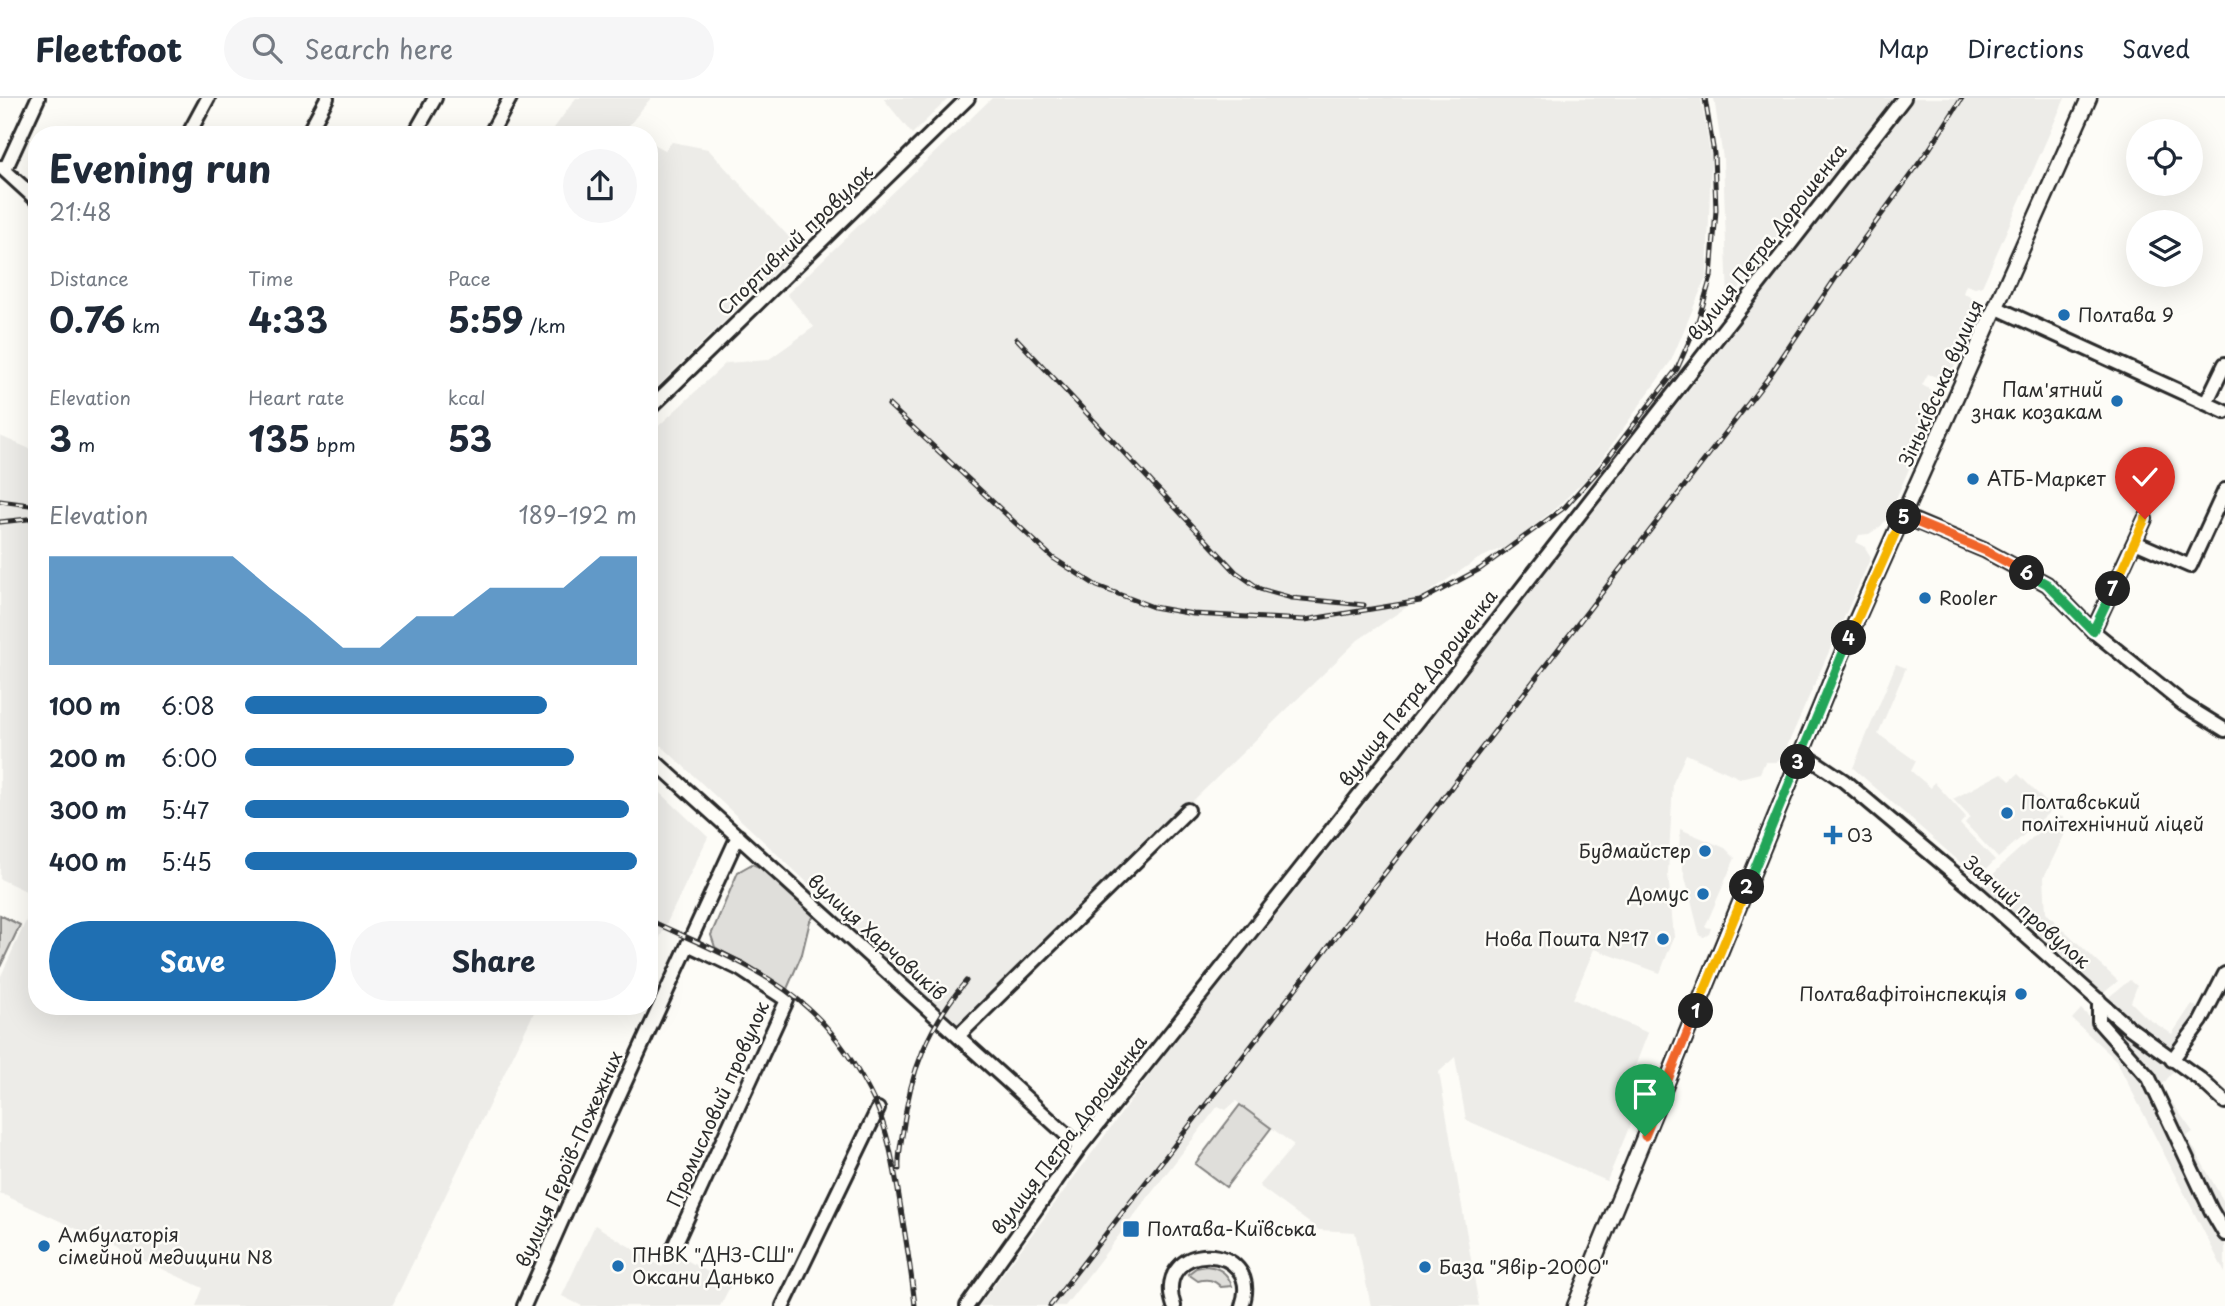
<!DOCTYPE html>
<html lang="en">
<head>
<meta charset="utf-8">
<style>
  :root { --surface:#fff; --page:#f6f6f7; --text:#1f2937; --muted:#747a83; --line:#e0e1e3; --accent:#1f6fb2 }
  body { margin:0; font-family:"Playpen Sans",sans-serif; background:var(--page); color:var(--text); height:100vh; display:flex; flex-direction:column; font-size:26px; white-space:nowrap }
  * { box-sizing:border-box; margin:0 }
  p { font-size:23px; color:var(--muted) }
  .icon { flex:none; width:38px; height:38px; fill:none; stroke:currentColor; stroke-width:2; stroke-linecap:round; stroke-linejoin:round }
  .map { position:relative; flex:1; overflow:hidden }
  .sheet { position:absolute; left:28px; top:28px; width:630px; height:889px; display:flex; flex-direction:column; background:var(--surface); border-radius:28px; box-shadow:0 7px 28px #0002 }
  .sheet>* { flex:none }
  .fabs { position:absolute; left:2126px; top:21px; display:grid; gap:14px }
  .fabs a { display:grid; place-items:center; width:77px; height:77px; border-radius:50%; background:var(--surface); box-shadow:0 7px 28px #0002; font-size:35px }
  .pin { position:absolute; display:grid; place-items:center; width:60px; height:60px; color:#fff; margin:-72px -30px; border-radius:50% 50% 50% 0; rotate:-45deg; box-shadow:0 0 7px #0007 }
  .pin .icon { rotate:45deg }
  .km { position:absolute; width:35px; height:35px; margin:-18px; border-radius:50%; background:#222; color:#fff; font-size:19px; line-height:35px; text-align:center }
  .round { display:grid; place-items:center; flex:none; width:74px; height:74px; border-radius:37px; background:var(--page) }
  .head { display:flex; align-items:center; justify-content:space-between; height:119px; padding:0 21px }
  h1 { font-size:38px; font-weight:700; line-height:52px }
  .figures { display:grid; grid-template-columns:repeat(3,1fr); gap:10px; height:119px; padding:7px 21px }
  .figures div { display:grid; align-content:center }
  .figures b { font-size:35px; font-weight:700 }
  .figures small { font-size:19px; font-weight:400 }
  .figures p { font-size:19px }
  .chart { height:196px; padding:14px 21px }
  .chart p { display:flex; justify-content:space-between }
  .chart svg { width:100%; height:126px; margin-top:7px; fill:var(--accent); opacity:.7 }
  .primary-button { display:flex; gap:14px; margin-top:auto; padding:14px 21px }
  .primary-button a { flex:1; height:80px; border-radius:42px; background:var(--accent); color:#fff; font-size:28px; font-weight:700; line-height:80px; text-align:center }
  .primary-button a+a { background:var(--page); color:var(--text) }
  ul { padding:0 21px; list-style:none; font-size:23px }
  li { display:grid; grid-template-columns:112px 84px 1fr; align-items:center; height:52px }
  li i { height:18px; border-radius:9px; background:var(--accent) }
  header { display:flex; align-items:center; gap:42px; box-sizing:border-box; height:98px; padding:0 35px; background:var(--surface); border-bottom:2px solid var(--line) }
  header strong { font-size:33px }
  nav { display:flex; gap:38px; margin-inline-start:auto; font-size:24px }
  .search { width:490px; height:63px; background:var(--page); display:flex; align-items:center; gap:18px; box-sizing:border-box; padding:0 24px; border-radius:38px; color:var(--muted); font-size:26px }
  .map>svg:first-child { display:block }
  .built { fill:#edece8 }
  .green { fill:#dfdeda; stroke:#858482; stroke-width:2 }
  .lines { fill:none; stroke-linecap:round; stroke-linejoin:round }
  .minor-casing { stroke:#2b2b2b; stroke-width:18 }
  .major-casing { stroke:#2b2b2b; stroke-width:19 }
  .minor { stroke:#fdfcf7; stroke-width:12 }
  .major { stroke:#fdfcf7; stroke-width:14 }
  .rail-casing { stroke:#2b2b2b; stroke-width:5 }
  .rail { stroke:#fdfcf7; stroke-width:2.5; stroke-dasharray:8; stroke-linecap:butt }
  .split-1-casing { stroke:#fff; stroke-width:14 }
  .split-2-casing { stroke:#fff; stroke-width:14 }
  .split-3-casing { stroke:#fff; stroke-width:14 }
  .split-4-casing { stroke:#fff; stroke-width:14 }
  .split-5-casing { stroke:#fff; stroke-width:14 }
  .split-6-casing { stroke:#fff; stroke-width:14 }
  .split-7-casing { stroke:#fff; stroke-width:14 }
  .split-8-casing { stroke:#fff; stroke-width:14 }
  .split-1 { stroke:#f0652b; stroke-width:9 }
  .split-2 { stroke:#f5b400; stroke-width:9 }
  .split-3 { stroke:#22a559; stroke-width:9 }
  .split-4 { stroke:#22a559; stroke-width:9 }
  .split-5 { stroke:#f5b400; stroke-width:9 }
  .split-6 { stroke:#f0652b; stroke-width:9 }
  .split-7 { stroke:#22a559; stroke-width:9 }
  .split-8 { stroke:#f5b400; stroke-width:9 }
  .poi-dot { fill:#1f6fb2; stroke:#fdfcf7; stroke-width:2.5 }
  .labels { text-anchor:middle; stroke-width:5; stroke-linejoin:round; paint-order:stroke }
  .street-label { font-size:19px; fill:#2b2b2b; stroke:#fdfcf7 }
  .poi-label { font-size:19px; fill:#2b2b2b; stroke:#fdfcf7; text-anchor:start }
</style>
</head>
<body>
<header>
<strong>Fleetfoot</strong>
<div class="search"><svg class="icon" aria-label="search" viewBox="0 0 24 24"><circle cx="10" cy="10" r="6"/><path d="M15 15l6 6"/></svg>Search here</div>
<nav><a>Map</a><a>Directions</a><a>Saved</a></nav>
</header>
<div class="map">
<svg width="2225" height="1208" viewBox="0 0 2225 1208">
  <rect width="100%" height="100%" fill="#fdfcf7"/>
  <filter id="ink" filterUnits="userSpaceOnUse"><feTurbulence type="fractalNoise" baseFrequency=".0143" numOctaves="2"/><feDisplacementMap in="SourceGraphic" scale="14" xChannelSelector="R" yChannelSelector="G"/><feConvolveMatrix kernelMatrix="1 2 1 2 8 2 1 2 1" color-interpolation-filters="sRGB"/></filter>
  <g filter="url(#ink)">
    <!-- built -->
    <path class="built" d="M576,0H650V1L623,35L624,37H549Z
      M883,0H949L912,36Z
      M992,0H1701L1711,61L1707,177L1671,263L1591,376L1557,409L1513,445L1478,461L1358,542L958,932L898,876L874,847L649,636V337L726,265L768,262L814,229L787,196Z
      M1714,0H1894L1728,204L1723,61Z
      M1913,0H2065L1984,184L1982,188L1975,190L1966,187L1963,195L1977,203L1979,211L1952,274L1945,282L1928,276L1922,287L1936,295L1939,302L1888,419L1881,428L1869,436L1859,437L1856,444L1864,448L1871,459L1784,655L1777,664H1765L1760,675L1740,680L1686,656L1673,685L1668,776L1674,839L1660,875L1594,851L1573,901L1648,935L1630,981L1646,988L1607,1083L1466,1022L1455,959L1439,974L1479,1208H1371L1355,1134L1319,1132L1259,1088L1294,1047L1236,1003L1226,1012L1218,1008L1065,1208H979L1168,952L1361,711L1528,494L1689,292Z
      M672,44L708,51L799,150L649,297V47L652,45L665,52Z
      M0,338L37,354V798L0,781Z
      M1896,566L1906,570L1878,636L1916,663L1911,673L1931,690L1934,684L1966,719L1960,726L1995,762L1978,780L1853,670Z
      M2002,675L2010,683L2018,676L2053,711L1998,760L1965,725L1970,719L1953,701Z
      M649,684L708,739L649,862Z
      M2057,718L2063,719L2069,727L2044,779L2046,815L2118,883L2100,898L1985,791L1983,787L2006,763Z
      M1680,731L1725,750L1735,760L1705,829L1711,830L1709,836L1704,839L1700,838L1679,756Z
      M37,799V908H537L392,1208H196L203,1190L0,1095V880Z
      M2130,882L2137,888L2131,904L2147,920L2172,936L2192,906L2204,914L2171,957L2110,906V898Z
      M2081,911L2123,952L2150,992L2148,993L2207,1112L2225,1142V1175L2116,962L2072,921Z
      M2107,913L2177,969L2163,986L2162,994L2167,1006L2171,1003L2193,1034L2187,1038L2225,1106V1130L2150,973L2139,958L2104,921L2103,917Z
      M595,1127L662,1169L665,1164L669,1165L674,1155L731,1187L720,1208H582L562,1198Z"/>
    <!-- green -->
    <path class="green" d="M752,766L769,773L816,816L810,823L802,856L787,891L715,849L711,837L738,774Z
      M0,817L20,827L0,869Z
      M1240,1007L1271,1030L1226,1089L1195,1066Z
      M1206,1168C1219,1169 1228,1175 1232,1188L1221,1189C1214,1182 1208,1180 1198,1183L1188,1176L1196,1170Z"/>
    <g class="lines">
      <!-- minor casing -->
      <g class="minor-casing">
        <path id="minor" d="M188,37L208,0
          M307,37L327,0
          M414,37L435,0
          M490,37L510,0
          M1,69L37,102
          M5,72L38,0
          M1995,209L2225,314
          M2206,305L2225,266
          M649,311L968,0
          M1903,418L1986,453L2047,486L2093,533L2183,606L2225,632
          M2135,444L2190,468L2225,392
          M2093,533L2145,421
          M1802,655L1844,683L1980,797L2127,928L2200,981L2225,1004
          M649,658L1080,1049
          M2099,902V924L2149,980L2211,1112L2225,1136
          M958,938L1188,712
          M2172,962L2201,923L2225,876
          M672,1153L787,902L740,871L688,846
          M524,1208L569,1106L738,738
          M783,1208L878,1011
          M967,1208L1080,1049L1455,576L1904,0
          M1174,1208C1151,1140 1265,1142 1242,1208"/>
      </g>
      <!-- major casing -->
      <g class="major-casing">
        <path id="major" d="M1575,1208L1852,532L2089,0"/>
      </g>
      <!-- minor -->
      <use href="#minor" class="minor"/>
      <!-- major -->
      <use href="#major" class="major"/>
      <!-- rail casing -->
      <g class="rail-casing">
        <path id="rail" d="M1017,241L1236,474L1260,491L1292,500L1364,507
          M889,307L1053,460L1097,488L1153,509L1193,516L1305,522L1420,503L1480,471L1565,409L1601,369L1677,271L1698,223L1711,179L1716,112L1714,56L1705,0
          M0,403L37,408
          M0,424L37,420
          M649,822C704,848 767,871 811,913C839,939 861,975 877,1009C888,1035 893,1065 898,1092C904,1131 911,1169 915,1208
          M899,1071C898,1058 901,1045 903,1032C910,974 928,929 966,883
          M1050,1208L1768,280L1839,175L1930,50L1962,0"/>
      </g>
      <!-- rail -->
      <use href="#rail" class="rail"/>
    </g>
  </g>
  <g class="lines" filter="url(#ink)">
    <!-- split-1 casing -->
    <g class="split-1-casing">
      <path id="split-1" d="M1645,1038L1696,913"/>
    </g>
    <!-- split-2 casing -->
    <g class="split-2-casing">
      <path id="split-2" d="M1696,913L1747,789"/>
    </g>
    <!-- split-3 casing -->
    <g class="split-3-casing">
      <path id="split-3" d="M1747,789L1798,664"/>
    </g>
    <!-- split-4 casing -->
    <g class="split-4-casing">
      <path id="split-4" d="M1798,664L1849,540"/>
    </g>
    <!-- split-5 casing -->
    <g class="split-5-casing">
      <path id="split-5" d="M1849,540L1903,418L1904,419"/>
    </g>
    <!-- split-6 casing -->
    <g class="split-6-casing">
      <path id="split-6" d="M1904,419L1986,453L2027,475"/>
    </g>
    <!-- split-7 casing -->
    <g class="split-7-casing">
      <path id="split-7" d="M2027,475L2047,486L2093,533L2113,491"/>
    </g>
    <!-- split-8 casing -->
    <g class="split-8-casing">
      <path id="split-8" d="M2113,491L2145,421"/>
    </g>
    <!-- split-1 -->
    <use href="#split-1" class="split-1"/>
    <!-- split-2 -->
    <use href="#split-2" class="split-2"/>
    <!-- split-3 -->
    <use href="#split-3" class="split-3"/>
    <!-- split-4 -->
    <use href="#split-4" class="split-4"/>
    <!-- split-5 -->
    <use href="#split-5" class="split-5"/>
    <!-- split-6 -->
    <use href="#split-6" class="split-6"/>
    <!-- split-7 -->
    <use href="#split-7" class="split-7"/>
    <!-- split-8 -->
    <use href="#split-8" class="split-8"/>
  </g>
  <!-- markers -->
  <g class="poi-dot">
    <circle cx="2064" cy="217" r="7"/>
    <circle cx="2117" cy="303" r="7"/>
    <circle cx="1973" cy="381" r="7"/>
    <circle cx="1925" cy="500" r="7"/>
    <circle cx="2007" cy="715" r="7"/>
    <path d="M1829.5 726.5h7v7h7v7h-7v7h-7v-7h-7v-7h7z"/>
    <circle cx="1705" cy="753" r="7"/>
    <circle cx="1703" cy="796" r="7"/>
    <circle cx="1663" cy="841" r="7"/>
    <circle cx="2021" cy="896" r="7"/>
    <rect x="1122" y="1122" width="18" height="18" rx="3.5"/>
    <circle cx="44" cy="1148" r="7"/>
    <circle cx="618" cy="1168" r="7"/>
    <circle cx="1425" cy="1169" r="7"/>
  </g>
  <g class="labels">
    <!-- street labels -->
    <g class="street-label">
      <text transform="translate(795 142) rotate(-44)" y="7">Спортивний провулок</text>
      <text transform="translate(1767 144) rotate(-52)" y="7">вулиця Петра Дорошенка</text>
      <text transform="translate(1941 285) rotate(-66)" y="7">Зіньківська вулиця</text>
      <text transform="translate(1418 590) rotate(-52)" y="7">вулиця Петра Дорошенка</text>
      <text transform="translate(2027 814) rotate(41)" y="7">Заячий провулок</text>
      <text transform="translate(877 839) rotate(42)" y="7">вулиця Харчовиків</text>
      <text transform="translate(718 1006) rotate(-66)" y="7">Промисловий провулок</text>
      <text transform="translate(1069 1037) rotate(-53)" y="7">вулиця Петра Дорошенка</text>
      <text transform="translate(569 1061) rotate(-66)" y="7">вулиця Героїв-Пожежних</text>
    </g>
    <!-- poi labels -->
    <g class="poi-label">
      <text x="2078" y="224">Полтава 9</text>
      <text x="2103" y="299" text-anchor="end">Пам'ятний<tspan x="2103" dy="22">знак козакам</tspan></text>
      <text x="1987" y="388">АТБ-Маркет</text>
      <text x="1939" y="507">Rooler</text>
      <text x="2021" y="711">Полтавський<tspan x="2021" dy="22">політехнічний ліцей</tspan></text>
      <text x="1847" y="744">03</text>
      <text x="1691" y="760" text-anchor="end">Будмайстер</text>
      <text x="1689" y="803" text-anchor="end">Домус</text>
      <text x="1649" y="848" text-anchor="end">Нова Пошта №17</text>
      <text x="2007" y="903" text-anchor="end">Полтавафітоінспекція</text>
      <text x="1147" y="1138">Полтава-Київська</text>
      <text x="58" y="1144">Амбулаторія<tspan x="58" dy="22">сімейной медицини N8</tspan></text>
      <text x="632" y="1164">ПНВК "ДНЗ-СШ"<tspan x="632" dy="22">Оксани Данько</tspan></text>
      <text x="1439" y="1176">База "Явір-2000"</text>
    </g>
  </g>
</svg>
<div class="fabs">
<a><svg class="icon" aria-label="locate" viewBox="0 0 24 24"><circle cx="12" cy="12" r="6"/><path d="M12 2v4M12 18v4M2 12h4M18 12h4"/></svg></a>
<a><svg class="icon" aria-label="layers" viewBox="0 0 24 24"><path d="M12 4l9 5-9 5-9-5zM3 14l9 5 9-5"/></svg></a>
</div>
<div class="pin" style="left:1645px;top:1038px;background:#1e9e55"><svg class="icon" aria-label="arrive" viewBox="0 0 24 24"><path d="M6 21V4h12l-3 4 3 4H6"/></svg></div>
<div class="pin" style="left:2145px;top:421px;background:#d93025"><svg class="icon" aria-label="check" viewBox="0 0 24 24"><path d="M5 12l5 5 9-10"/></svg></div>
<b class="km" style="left:1696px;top:913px">1</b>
<b class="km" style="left:1747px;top:789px">2</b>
<b class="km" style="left:1798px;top:664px">3</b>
<b class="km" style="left:1849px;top:540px">4</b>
<b class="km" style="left:1904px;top:419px">5</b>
<b class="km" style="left:2027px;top:475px">6</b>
<b class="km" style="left:2113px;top:491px">7</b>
<section class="sheet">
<div class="head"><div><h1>Evening run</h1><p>21:48</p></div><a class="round"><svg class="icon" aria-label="share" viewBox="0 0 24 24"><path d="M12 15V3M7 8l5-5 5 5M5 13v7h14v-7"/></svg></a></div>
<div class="figures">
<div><p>Distance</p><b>0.76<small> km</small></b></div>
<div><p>Time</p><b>4:33</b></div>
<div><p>Pace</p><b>5:59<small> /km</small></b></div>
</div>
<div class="figures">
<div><p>Elevation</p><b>3<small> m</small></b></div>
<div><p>Heart rate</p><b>135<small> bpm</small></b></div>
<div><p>kcal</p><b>53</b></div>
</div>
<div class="chart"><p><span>Elevation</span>189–192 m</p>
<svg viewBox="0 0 160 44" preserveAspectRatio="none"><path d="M0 44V6L10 6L20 6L30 6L40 6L50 6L60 17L70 27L80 38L90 38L100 27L110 27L120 17L130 17L140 17L150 6L160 6V44z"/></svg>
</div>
<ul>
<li><b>100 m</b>6:08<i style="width:77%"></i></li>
<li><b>200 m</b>6:00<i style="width:84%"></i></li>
<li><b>300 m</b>5:47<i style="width:98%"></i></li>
<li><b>400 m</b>5:45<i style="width:100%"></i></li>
</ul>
<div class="primary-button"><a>Save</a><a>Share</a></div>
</section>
</div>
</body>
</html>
